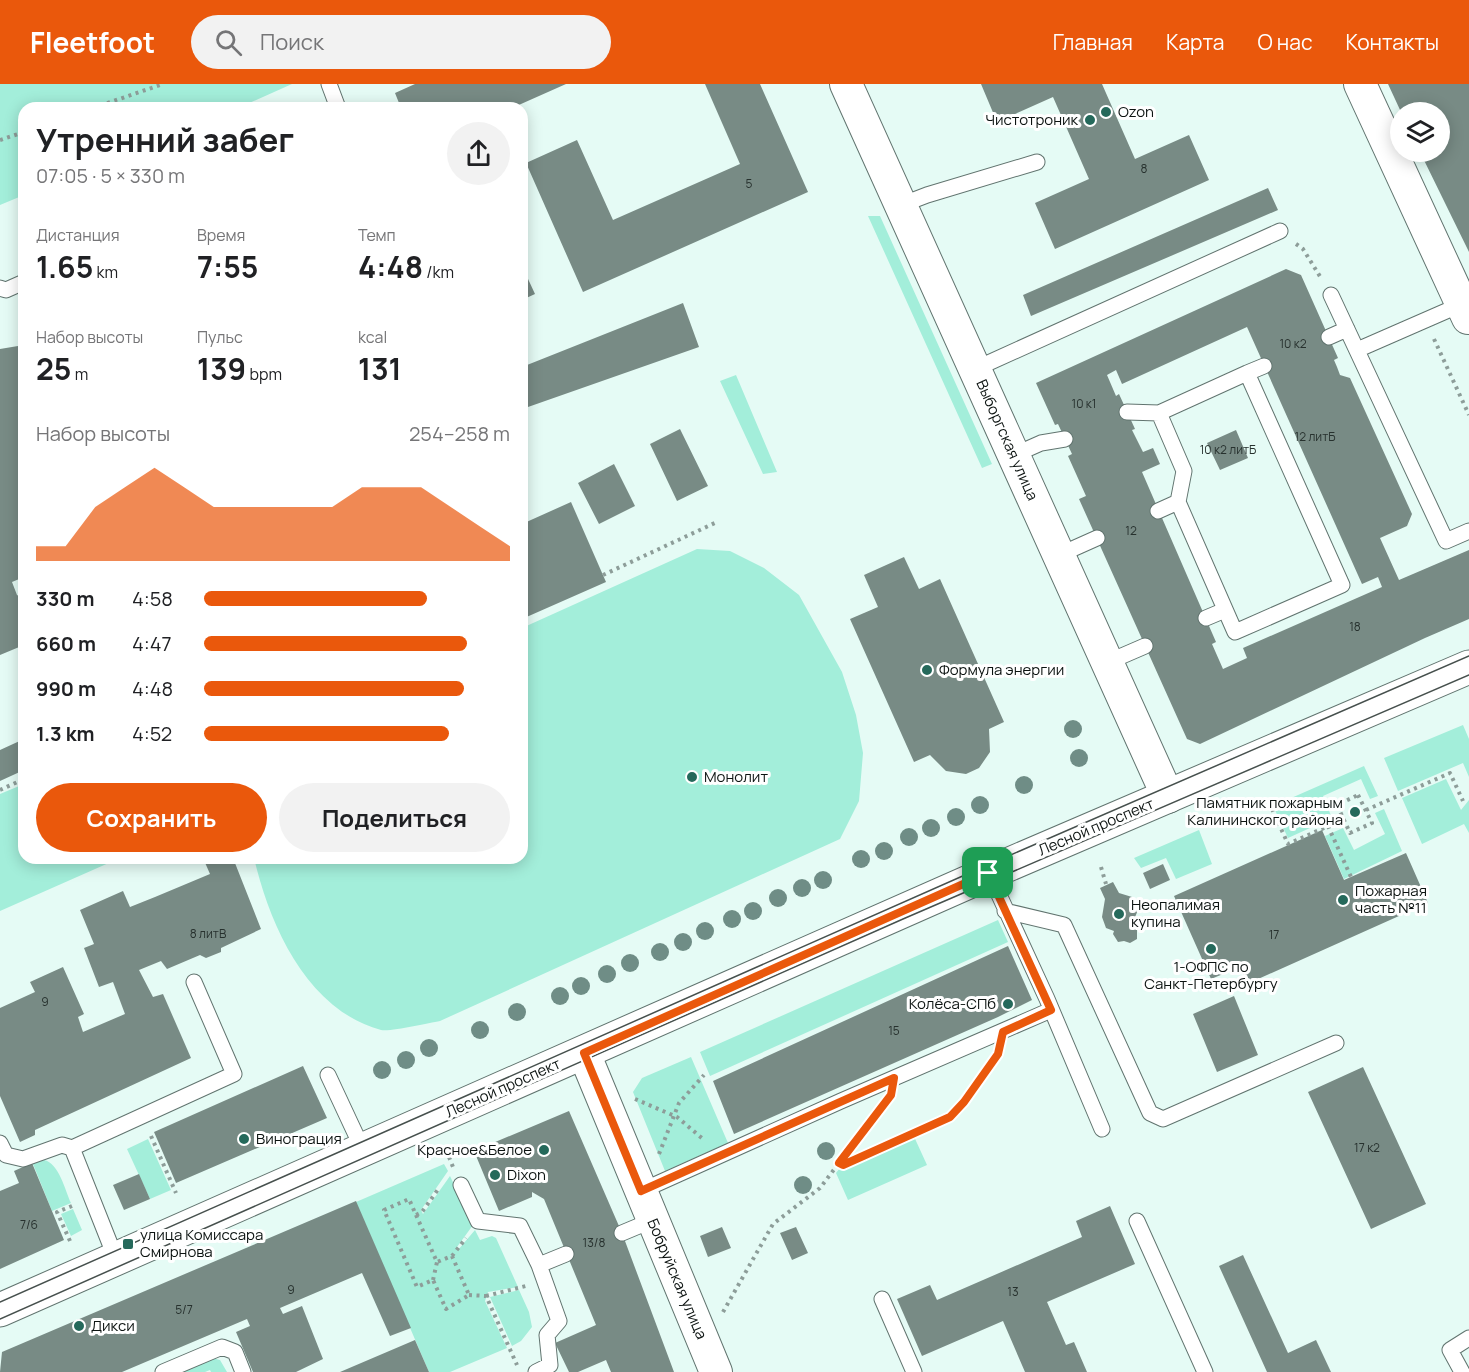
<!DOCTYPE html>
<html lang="ru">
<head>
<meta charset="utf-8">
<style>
  :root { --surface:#fff; --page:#f2f2f2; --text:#202124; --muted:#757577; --accent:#ea580c }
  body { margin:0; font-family:Manrope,sans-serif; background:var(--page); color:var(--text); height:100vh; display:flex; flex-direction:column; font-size:22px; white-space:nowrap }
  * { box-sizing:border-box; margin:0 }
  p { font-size:20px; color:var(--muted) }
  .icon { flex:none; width:33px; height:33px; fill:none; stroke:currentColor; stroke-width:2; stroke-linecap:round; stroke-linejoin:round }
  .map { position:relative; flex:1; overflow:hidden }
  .panel { position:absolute; left:18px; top:18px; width:510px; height:762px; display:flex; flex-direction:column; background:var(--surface); border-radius:18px; box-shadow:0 3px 15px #0003 }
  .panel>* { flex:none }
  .tools { position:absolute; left:1390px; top:18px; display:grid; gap:12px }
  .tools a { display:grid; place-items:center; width:60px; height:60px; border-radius:50%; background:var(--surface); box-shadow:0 3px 15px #0003; font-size:30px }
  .pin { position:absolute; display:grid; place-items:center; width:51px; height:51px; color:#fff; margin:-26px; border-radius:12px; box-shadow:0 3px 9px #0006 }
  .round { display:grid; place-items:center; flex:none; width:63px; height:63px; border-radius:32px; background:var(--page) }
  .headline { display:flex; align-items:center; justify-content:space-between; height:102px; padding:0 18px }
  h1 { font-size:33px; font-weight:700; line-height:45px }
  .metrics { display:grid; grid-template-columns:repeat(3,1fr); gap:9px; height:102px; padding:6px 18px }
  .metrics div { display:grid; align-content:center }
  .metrics b { font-size:30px; font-weight:700 }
  .metrics small { font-size:16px; font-weight:400 }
  .metrics p { font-size:16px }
  .chart { height:168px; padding:12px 18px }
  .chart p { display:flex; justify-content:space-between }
  .chart svg { width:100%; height:108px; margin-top:6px; fill:var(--accent); opacity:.7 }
  .button { display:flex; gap:12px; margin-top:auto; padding:12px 18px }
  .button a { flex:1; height:69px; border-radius:36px; background:var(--accent); color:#fff; font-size:24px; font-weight:700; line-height:69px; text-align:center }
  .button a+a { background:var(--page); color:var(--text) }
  ul { padding:0 18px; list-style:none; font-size:20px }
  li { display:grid; grid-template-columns:96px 72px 1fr; align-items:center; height:45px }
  li i { height:15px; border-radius:8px; background:var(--accent) }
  header { display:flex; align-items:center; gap:36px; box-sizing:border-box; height:84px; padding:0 30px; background:var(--accent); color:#fff }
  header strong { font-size:28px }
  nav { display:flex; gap:33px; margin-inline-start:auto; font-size:21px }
  .search { width:420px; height:54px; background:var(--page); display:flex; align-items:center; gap:15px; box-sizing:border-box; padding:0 21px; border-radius:33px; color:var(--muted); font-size:22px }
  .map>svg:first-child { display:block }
  .green { fill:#a3eeda }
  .building { fill:#788b85; fill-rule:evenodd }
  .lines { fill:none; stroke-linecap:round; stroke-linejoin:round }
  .service-casing { stroke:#61746f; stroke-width:17 }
  .minor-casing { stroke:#61746f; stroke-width:34 }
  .secondary-casing { stroke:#61746f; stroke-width:35 }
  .path { stroke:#8d9d99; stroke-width:4; stroke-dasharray:3 4.5; stroke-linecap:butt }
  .service { stroke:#fff; stroke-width:15 }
  .minor { stroke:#fff; stroke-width:32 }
  .secondary { stroke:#fff; stroke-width:33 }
  .tram { stroke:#46504d; stroke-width:1.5 }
  .tree { fill:#6f8d86 }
  .route-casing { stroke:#fff; stroke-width:12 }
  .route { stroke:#ea580c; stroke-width:8 }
  .poi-dot { fill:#25695b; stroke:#fff; stroke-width:2 }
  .labels { text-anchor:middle; stroke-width:6; stroke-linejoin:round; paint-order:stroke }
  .number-label { font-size:12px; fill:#27312e }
  .poi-label { font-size:15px; fill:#0c1311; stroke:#fff; text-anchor:start }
  .street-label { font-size:15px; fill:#0c1311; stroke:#fff }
</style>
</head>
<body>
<header>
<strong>Fleetfoot</strong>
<div class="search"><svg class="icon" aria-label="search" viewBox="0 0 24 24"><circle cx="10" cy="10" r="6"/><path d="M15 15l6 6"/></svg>Поиск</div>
<nav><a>Главная</a><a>Карта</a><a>О нас</a><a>Контакты</a></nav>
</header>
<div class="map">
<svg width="1469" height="1288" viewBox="0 0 1469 1288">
  <rect width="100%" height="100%" fill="#e5fbf5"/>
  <!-- green -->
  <path class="green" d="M0,0H292L238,24H24V111L0,121Z
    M868,132H880L992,380L982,384Z
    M736,291L777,388L763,390L720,297Z
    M697,465L730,467L764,484L799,511L842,588L856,631L863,669L859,717L840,755L440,937C428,939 391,948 381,946C307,926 270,842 254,774H522V544Z
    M1463,641L1469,655V693L1463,679L1398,707L1384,674Z
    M1364,682L1378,712L1370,715L1361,695L1323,712L1332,734L1288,754L1273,722Z
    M1446,695L1461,726L1469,716V749L1464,740L1422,760L1402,714Z
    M24,700V774H120L0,827V710Z
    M1384,725L1402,767L1344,795L1325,752L1343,744L1354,766L1385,750L1375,729Z
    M1199,746L1212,780L1176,795L1166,774L1141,784L1134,774Z
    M998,836L1008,858L710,992L700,968Z
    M691,973L728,1059L665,1087L633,1008L642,994Z
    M911,1046L927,1081L848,1116L836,1089L848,1074Z
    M148,1055L171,1106L150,1115L127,1065Z
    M44,1076C59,1079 65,1106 71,1119L52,1127L33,1080Z
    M444,1080L448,1087L421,1126L423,1130L450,1092L473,1141L457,1163L458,1166L475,1146L480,1156L492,1152L496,1154L518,1203L488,1208L485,1217L507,1264L450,1288H429L356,1118Z
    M73,1125L82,1146L71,1152L61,1130Z
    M519,1206L529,1228L532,1243L521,1257L512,1262L490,1213Z
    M212,1274L220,1276L227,1288H211L210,1286L205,1288H180Z"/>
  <!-- building -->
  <path class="building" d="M415,0H566L512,24H401L395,9Z
    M705,0H760L808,108L583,208L526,79L577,56L613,136L740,80Z
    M981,0H1102L1135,75L1189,51L1209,96L1055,165L1035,119L1089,95L1053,13L997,38Z
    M1388,0H1469V168L1420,68H1440V28H1401Z
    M1268,104L1278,126L1031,232L1023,211Z
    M522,182L535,210L522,216Z
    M1286,185L1301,191L1338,274L1334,276L1337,283L1340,291L1350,294L1412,430L1407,442L1380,454L1399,496L1469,466V535L1425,554L1200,660L1187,655L1079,415L1086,412L1068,372L1072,370L1058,340L1055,341L1036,299ZM1247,243L1362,500L1378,493L1382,503L1243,564L1247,574L1223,585L1212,560L1216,558L1142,388L1160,380L1153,364L1143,368L1132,346L1135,345L1119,310L1116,312L1107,291L1116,286L1122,300Z
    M683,219L699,263L528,323L522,307V283Z
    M24,261V493L12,498L17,511L24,515V561L0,571V265Z
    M680,345L708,402L677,417L650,360Z
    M1236,346L1248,374L1220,386L1207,359Z
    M614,380L635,422L599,440L578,399Z
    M571,418L606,498L522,535V440Z
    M904,473L919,505L940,495L1004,638L989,645L990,668L979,684L966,690L946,687L930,671L914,678L850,535L878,523L864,491Z
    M24,655V686L0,697V666Z
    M1322,746L1344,796L1406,769L1428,819L1247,900L1240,883L1211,895L1174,812Z
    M203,774H233L261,845L221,864V868L206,874L200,871L167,885L161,877L139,886L153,913L163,910L191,974L35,1046V1051L20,1058L0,1012V924L35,908L30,898L63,883L84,930L78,933L83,948L125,930L113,898L99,903L84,864L94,860L80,826L123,807L130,823L155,813L210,790Z
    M1163,780L1170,796L1150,805L1143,789Z
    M1113,798L1119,809L1132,813L1138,826L1133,838L1137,846V855L1130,859L1124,857L1118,858L1113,850L1114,847L1106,844L1102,833L1105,815L1100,804Z
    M1008,862L1032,916L998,933L734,1050L713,997Z
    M1234,912L1258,971L1217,988L1193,930Z
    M303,982L327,1034L176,1099L154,1048Z
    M1363,983L1426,1120L1371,1145L1308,1008Z
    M569,1027L622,1149L674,1288H611L606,1276L578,1288H569L555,1259L596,1241L544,1115L532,1108V1113L499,1127L474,1067Z
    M32,1079L64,1156L0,1185V1107L19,1099L14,1087Z
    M139,1090L150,1115L124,1126L113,1101Z
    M356,1117L411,1244L390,1252L362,1189L280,1224L283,1230L302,1222L323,1275L296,1288H253L236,1248L250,1242L247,1235L122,1288H0L2,1268Z
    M1110,1122L1135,1180L1047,1218L1066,1261L1074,1258L1087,1288H1025L1003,1237L922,1272L897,1215L930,1201L937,1216L1082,1153L1076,1137Z
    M722,1143L731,1164L708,1173L700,1152Z
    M796,1143L808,1169L792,1176L780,1149Z
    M1243,1171L1288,1269L1316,1256L1331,1288H1267L1219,1182Z
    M415,1256L429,1288H340Z"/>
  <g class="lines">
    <!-- service casing -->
    <g class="service-casing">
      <path id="service" d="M329,0L338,24
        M901,121L927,111L1037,78
        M0,204L6,206L24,198
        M1331,211L1446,457L1469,447
        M1329,253L1347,245
        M1357,266L1460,221
        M975,285L1280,147
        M1247,289L1159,329L1184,387L1178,418L1235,548L1342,501L1247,289L1264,282
        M1127,328L1159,329
        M1014,371L1041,359L1065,355
        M1158,427L1178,418
        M1059,471L1097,454
        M1206,534L1225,526
        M1108,578L1145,562
        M989,789L1047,915L1102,1045
        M1005,827L1064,841L1150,1029L1163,1035L1336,959
        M328,991L363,1066
        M0,1059L6,1071L23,1075L62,1061L72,1064L234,990L194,898
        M72,1064L116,1175
        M461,1101L478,1137L520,1142L539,1181L559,1237L547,1251L550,1281L536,1288
        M641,1107L841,1017L1051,926
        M1137,1137L1205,1288
        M622,1149L653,1136
        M539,1181L566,1170
        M882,1215L914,1288
        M163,1288L222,1263L235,1268L243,1288
        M1462,1288L1450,1266L1469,1254"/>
    </g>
    <!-- minor casing -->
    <g class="minor-casing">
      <path id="minor" d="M846,0L1168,713
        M1360,0L1468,234
        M584,969L716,1288"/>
    </g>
    <!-- secondary casing -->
    <g class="secondary-casing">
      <path id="secondary" d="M0,1226L989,789L1469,583"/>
    </g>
    <!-- path -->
    <path class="path" d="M93,24L163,0
      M0,56L24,48
      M1296,160L1303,165L1321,194
      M1434,255L1469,331
      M603,491L717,438
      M0,706L24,695
      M1358,711L1372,739L1350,749L1337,721Z
      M1272,725L1288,760L1344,735
      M1366,726L1450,689L1463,717
      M1328,742L1351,793
      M1101,783L1106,800
      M635,1015L677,1033L703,1055
      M151,1052L176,1109
      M659,1070L679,1019L704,991
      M449,1073L453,1083
      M839,1079L843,1081L950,1033L964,1018L993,976
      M416,1131L437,1178L452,1172L469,1211L446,1225L433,1196L417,1203L384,1126L409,1115L416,1131L422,1128L439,1104
      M70,1157L57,1128L72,1122
      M452,1172L466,1154
      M433,1196L437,1178
      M469,1211L486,1212L517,1281
      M486,1212L526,1202
      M723,1228L773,1140L820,1104L880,1025"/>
    <!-- service -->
    <use href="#service" class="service"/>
    <!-- minor -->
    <use href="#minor" class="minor"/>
    <!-- secondary -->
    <use href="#secondary" class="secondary"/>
    <!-- tram -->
    <path class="tram" d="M0,1218L983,783L1469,572
      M0,1235L903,835L1469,591"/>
  </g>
  <!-- trees -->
  <g class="tree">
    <circle cx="1073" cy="645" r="9"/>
    <circle cx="1079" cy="674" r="9"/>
    <circle cx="1024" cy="701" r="9"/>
    <circle cx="980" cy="721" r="9"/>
    <circle cx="956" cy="733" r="9"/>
    <circle cx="931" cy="744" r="9"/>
    <circle cx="909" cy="753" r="9"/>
    <circle cx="884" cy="767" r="9"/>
    <circle cx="861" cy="775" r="9"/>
    <circle cx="823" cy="796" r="9"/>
    <circle cx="802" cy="804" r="9"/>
    <circle cx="778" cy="814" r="9"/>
    <circle cx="753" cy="827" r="9"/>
    <circle cx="732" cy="835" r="9"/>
    <circle cx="705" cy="847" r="9"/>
    <circle cx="683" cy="858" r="9"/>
    <circle cx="660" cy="868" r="9"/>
    <circle cx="630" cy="879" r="9"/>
    <circle cx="607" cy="890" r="9"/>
    <circle cx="581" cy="902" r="9"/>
    <circle cx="560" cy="912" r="9"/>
    <circle cx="517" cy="928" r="9"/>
    <circle cx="480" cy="946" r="9"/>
    <circle cx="429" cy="964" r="9"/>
    <circle cx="406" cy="976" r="9"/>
    <circle cx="382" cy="986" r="9"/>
    <circle cx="826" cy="1067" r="9"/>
    <circle cx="803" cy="1101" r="9"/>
  </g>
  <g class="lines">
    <!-- route casing -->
    <g class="route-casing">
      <path id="route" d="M988,789L1051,926L1003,948L998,970L964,1018L950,1033L843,1081L839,1079L891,1011L894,994L641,1107L584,969Z"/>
    </g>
    <!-- route -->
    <use href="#route" class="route"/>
  </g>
  <!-- markers -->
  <g class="poi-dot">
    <circle cx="1106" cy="28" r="6"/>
    <circle cx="1090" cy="36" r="6"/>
    <circle cx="927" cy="586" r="6"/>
    <circle cx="692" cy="693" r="6"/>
    <circle cx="1355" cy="728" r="6"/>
    <circle cx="1343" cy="816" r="6"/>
    <circle cx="1119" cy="830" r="6"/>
    <circle cx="1211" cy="865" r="6"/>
    <circle cx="1008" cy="920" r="6"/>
    <circle cx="244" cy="1055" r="6"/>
    <circle cx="544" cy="1066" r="6"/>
    <circle cx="495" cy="1091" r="6"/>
    <rect x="122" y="1154" width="12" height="12" rx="3"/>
    <circle cx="79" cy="1242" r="6"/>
  </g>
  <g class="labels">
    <!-- number labels -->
    <g class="number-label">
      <text x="1144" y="89">8</text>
      <text x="749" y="104">5</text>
      <text x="1293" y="264">10 к2</text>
      <text x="1084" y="324">10 к1</text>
      <text x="1315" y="357">12 литБ</text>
      <text x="1228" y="370">10 к2 литБ</text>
      <text x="1131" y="451">12</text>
      <text x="1355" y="547">18</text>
      <text x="208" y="854">8 литВ</text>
      <text x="1274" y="855">17</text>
      <text x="45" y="922">9</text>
      <text x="894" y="951">15</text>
      <text x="1367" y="1068">17 к2</text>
      <text x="29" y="1145">7/6</text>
      <text x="594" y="1163">13/8</text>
      <text x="291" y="1210">9</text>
      <text x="1013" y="1212">13</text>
      <text x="184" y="1230">5/7</text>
    </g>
    <!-- poi labels -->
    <g class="poi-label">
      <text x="1118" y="33">Ozon</text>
      <text x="1078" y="41" text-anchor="end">Чистотроник</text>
      <text x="939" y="591">Формула энергии</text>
      <text x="704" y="698">Монолит</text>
      <text x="1343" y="724" text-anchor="end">Памятник пожарным<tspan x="1343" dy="17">Калининского района</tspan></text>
      <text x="1355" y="812">Пожарная<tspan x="1355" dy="17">часть №11</tspan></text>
      <text x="1131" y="826">Неопалимая<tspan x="1131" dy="17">купина</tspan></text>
      <text x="1211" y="888" text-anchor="middle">1-ОФПС по<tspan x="1211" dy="17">Санкт-Петербургу</tspan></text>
      <text x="996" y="925" text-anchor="end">Колёса-СПб</text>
      <text x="256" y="1060">Винограция</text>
      <text x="532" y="1071" text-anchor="end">Красное&amp;Белое</text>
      <text x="507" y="1096">Dixon</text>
      <text x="140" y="1156">улица Комиссара<tspan x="140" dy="17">Смирнова</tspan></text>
      <text x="91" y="1247">Дикси</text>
    </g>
    <!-- street labels -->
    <g class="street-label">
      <text transform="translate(1007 356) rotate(66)" y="5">Выборгская улица</text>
      <text transform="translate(1096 743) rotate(-23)" y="5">Лесной проспект</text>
      <text transform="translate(503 1004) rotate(-24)" y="5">Лесной проспект</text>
      <text transform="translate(677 1195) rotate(67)" y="5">Бобруйская улица</text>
    </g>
  </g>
</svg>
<div class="tools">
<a><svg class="icon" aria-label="layers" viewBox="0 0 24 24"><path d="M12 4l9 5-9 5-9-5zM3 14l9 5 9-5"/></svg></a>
</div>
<div class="pin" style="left:988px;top:789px;background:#1e9e55"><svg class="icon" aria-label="arrive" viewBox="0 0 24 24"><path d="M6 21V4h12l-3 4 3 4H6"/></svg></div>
<section class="panel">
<div class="headline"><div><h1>Утренний забег</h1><p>07:05 · 5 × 330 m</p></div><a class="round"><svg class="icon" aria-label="share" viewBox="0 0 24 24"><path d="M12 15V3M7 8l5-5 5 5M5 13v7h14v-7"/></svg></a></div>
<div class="metrics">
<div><p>Дистанция</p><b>1.65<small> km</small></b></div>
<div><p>Время</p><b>7:55</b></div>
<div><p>Темп</p><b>4:48<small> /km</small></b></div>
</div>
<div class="metrics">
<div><p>Набор высоты</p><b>25<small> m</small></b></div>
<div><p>Пульс</p><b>139<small> bpm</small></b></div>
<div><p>kcal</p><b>131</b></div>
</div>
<div class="chart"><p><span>Набор высоты</span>254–258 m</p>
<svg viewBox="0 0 160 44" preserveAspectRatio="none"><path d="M0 44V38L10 38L20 22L30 14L40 6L50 14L60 22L70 22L80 22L90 22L100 22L110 14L120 14L130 14L140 22L150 30L160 38V44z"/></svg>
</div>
<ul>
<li><b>330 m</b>4:58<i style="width:73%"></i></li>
<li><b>660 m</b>4:47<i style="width:86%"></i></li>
<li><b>990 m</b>4:48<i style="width:85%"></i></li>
<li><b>1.3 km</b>4:52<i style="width:80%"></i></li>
</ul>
<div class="button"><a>Сохранить</a><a>Поделиться</a></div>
</section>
</div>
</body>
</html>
